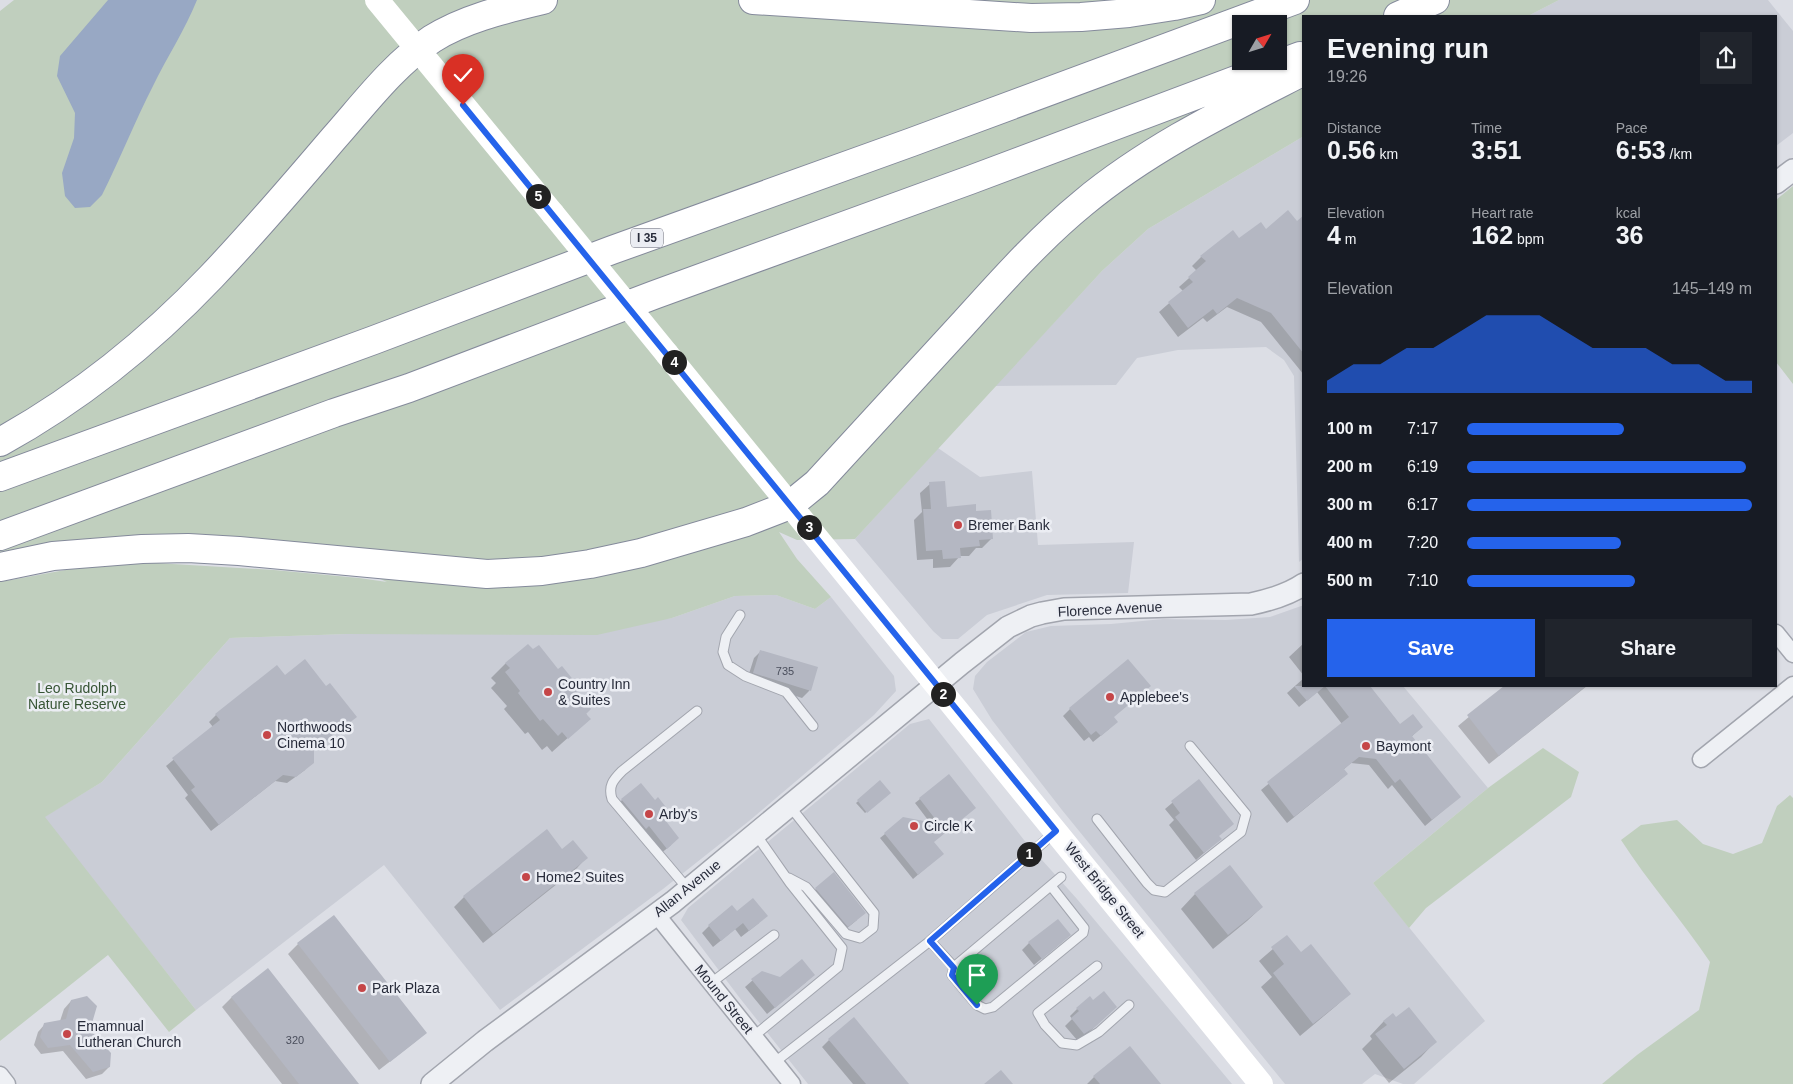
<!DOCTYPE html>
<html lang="en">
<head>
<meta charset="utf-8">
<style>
  :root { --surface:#171b24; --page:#20242c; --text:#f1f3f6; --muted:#9ea1a6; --accent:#2563eb }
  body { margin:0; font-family:Helvetica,sans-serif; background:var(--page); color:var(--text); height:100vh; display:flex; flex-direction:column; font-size:19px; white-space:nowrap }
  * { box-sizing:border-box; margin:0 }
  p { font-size:16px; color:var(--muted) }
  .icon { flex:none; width:28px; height:28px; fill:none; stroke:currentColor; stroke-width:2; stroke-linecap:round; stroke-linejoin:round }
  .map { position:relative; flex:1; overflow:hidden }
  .side { position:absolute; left:1302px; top:15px; width:475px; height:672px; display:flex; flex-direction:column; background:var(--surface); border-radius:0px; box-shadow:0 1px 4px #0004 }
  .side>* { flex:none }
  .needle { width:32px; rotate:51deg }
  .controls { position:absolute; left:1232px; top:15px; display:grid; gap:10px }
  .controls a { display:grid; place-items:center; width:55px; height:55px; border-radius:0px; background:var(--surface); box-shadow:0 1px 4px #0004; font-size:25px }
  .pin { position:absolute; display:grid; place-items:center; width:42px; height:42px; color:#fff; margin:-51px -21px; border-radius:50% 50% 50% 0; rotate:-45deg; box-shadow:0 0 5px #0007 }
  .pin .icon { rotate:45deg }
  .km { position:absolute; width:25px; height:25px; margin:-12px; border-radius:50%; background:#222; color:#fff; font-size:14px; line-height:25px; text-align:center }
  .round { display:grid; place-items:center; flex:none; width:52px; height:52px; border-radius:0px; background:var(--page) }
  .headline { display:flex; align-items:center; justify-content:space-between; height:85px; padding:0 25px }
  h1 { font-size:28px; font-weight:700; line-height:38px }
  .stats { display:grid; grid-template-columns:repeat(3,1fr); gap:8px; height:85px; padding:5px 25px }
  .stats div { display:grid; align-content:center }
  .stats b { font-size:25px; font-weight:700 }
  .stats small { font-size:14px; font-weight:400 }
  .stats p { font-size:14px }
  .chart { height:140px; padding:10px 25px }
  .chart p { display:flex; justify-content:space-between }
  .chart svg { width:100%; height:90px; margin-top:5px; fill:var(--accent); opacity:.7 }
  .button { display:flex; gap:10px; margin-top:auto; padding:10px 25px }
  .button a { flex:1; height:58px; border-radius:0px; background:var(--accent); color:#fff; font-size:20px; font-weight:700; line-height:58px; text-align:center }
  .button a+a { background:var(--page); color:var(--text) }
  ul { padding:0 25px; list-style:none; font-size:16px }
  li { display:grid; grid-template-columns:80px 60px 1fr; align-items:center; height:38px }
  li i { height:12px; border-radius:6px; background:var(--accent) }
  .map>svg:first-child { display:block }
  .built { fill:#cacdd6 }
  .green { fill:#c0cfbe; fill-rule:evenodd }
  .water { fill:#98a8c4 }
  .shadow { fill:#0003 }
  .building { fill:#b4b7c2 }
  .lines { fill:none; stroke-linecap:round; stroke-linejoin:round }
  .service-casing { stroke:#a2a5ae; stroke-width:11 }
  .minor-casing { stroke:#a2a5ae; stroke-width:19 }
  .tertiary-casing { stroke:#a2a5ae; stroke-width:24 }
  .motorway-casing { stroke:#848a9b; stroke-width:30 }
  .service { stroke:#eef0f4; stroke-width:9 }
  .minor { stroke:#eef0f4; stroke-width:16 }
  .tertiary { stroke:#eef0f4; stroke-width:21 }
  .secondary { stroke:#fff; stroke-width:24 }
  .motorway { stroke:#fff; stroke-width:28 }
  .secondary-bridge { stroke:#fff; stroke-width:24 }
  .route-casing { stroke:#fff; stroke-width:10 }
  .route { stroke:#2563eb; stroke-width:6 }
  .poi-dot { fill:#c54648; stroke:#ebedf3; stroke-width:2 }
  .labels { text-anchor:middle; stroke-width:5; stroke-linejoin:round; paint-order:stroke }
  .number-label { font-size:11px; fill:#4a4e5c }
  .shield { fill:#ebedf3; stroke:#626572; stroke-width:1 }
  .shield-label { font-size:12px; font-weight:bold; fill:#272b3a }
  .poi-label { font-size:14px; fill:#272b3a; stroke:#ebedf3; text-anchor:start }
  .street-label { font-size:14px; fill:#272b3a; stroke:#ebedf3 }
  .park-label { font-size:14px; fill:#375535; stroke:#ebedf3 }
</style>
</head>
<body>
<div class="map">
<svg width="1793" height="1084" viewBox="0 0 1793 1084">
  <rect width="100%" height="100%" fill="#dcdee5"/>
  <!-- built -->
  <path class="built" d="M1559,0H1768L1793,31V133L1776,146V16H1528Z
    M1304,136V558L1299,562L1294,376L1284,360L1266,347L1178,350L1137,358L1116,385L995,386L1102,271L1148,229Z
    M938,448L980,477L1032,471L1038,545L1134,542L1128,593L1047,595L987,615L958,639H942L933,631L855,539Z
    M776,595L815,609L831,597L894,676L896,691L874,715L749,821L663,889L500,1010L384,865L196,1010L44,817L102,782L230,638L347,634H505L672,618L735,596Z
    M1304,605V686H1403L1488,788L1373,883L1485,1021L1414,1084H1403L1375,1074L1362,1084H1285L1062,810L992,720L973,689L975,676L987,662L1026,632L1051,626L1111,624L1163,619L1226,620L1270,617Z
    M929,719L1024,840L1077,899L1232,1084H808L739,997L681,920L688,908L910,724Z"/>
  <!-- green -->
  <path class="green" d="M14,0H1559L1528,16H1304V136L1148,229L1102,271L855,539L797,540L779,532L797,559L831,597L815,609L776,595L735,596L672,618L597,635L347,634L230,638L102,782L45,817L196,1010L169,1032L108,955L0,1041V582L87,566L156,563L274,570L359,578L387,582L337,560L239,551L0,568V11ZM1241,24H1279V61H1241Z
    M1793,186V384L1776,362V200Z
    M1543,748L1579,772L1571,797L1426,908L1409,928L1373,883L1488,788Z
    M1790,795L1793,798V1084H1602L1637,1055L1699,1010L1710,962C1682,920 1648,882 1621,840L1641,825L1677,820L1703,844L1733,854L1762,843L1777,806Z"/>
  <!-- water -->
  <path class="water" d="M108,0H197C185,30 167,57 153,86C135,121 120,159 102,195L90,207L75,208L65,196L62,173L74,138L75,113L57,76L60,56Z"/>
  <!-- shadow -->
  <path class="shadow" d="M1304,217V375L1261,322L1227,307L1207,322L1203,318L1178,337L1159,312L1183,291L1179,287L1197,271L1192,266L1201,257L1239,240L1297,223Z
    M930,484L946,508L975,512L992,538L982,548H976L969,556H960L950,567L933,568V559L917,560L914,520L922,512L920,493Z
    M1304,643V676L1289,657Z
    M761,651L816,668L809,691L802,698L747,680L754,658Z
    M506,663L570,685L589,719L552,752L547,746L542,750L528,732L525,734L504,709L507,706L491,688L496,683L491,678Z
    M285,677L326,688L355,717L313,751L305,770L287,783L275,781L211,831L185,798L188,795L166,766L213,727L209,722L216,715Z
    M1304,678V686H1369L1400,725L1422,727L1411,737L1459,797L1425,826L1392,785L1388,789L1369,765L1351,763L1343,770L1339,781L1287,823L1261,790L1342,724L1317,692L1299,707L1287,693Z
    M1506,686H1587L1489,764L1458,726Z
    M1070,709L1113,717L1109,729L1093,742L1089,737L1084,741L1063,716Z
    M1198,781L1220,839L1196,860L1169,825L1174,820L1165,809Z
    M880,782L889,793L865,813L856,803Z
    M920,799L974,808L932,842L942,854L913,879L880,838L885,834L931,824L915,803Z
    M622,800L667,811L661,817L671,845L659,855L615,807Z
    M562,851L586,858L577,868L483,943L454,907L464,897Z
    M816,889L857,920L841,933L809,896Z
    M1195,894L1262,907L1247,921L1213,949L1181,909Z
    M736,913L759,923L741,937L735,929L713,947L702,933L709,926Z
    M334,917L425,1033L415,1042L379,1070L288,954L298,944Z
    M1287,937L1300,954L1349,994L1336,1006L1300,1036L1261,987L1272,977L1259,961Z
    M1062,942L1034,965L1022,950L1029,943Z
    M267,970L357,1084H282L222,1007L231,998Z
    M762,972L780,978L806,982L767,1014L745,987Z
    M71,1001L109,1067L102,1074L86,1079L63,1051L41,1054L34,1045L38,1032L45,1024L60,1021L64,1009Z
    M1077,1009L1108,1014L1087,1034L1077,1040L1065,1026L1072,1019L1070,1016Z
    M1396,1019L1435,1042L1421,1057L1389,1083L1362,1049L1372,1039L1370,1036L1384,1021Z
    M829,1040L907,1084H853L822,1047Z
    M1094,1077L1159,1084H1087Z"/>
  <!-- building -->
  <path class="building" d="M1288,210L1297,221L1304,215V354L1271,313L1237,298L1217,314L1213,309L1188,328L1168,302L1193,282L1188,277L1206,261L1200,256L1233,230L1239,238L1261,222L1266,229Z
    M945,481L947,507L976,504V511L991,510L993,539L979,540L980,546L960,548L961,558L943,559L942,550L926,551L923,509H931L929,482Z
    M528,644L533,649L539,645L558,669L562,666L575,682L571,685L591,709L586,714L591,719L568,739L562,732L558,736L543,719L540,721L518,693L520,691L505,672L510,668L505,663Z
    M760,650L818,667L811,691L753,673Z
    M305,659L326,686L330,683L357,717L314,750V763L296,777L283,775L219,825L191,790L195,787L172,758L220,720L215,714L277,665L285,675Z
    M1128,659L1151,686L1114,717L1118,722L1101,736L1096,731L1091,735L1069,708Z
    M1294,686H1370L1400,724L1413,714L1423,727L1412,736L1461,797L1432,820L1400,779L1395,783L1376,759L1359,757L1344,769L1348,774L1294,817L1267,782L1349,717L1325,686L1307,701Z
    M1504,686H1586L1499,756L1467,715Z
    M949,774L976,808L934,842L944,854L918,875L884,833L903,817L939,824L919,798Z
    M1199,779L1234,824L1219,836L1222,839L1204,853L1175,817L1180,813L1171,801Z
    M880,780L891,793L867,813L857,800Z
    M641,783L655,800L658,797L669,811L662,816L679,838L667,849L649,826L646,829L621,799Z
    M547,829L562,849L573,840L588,858L493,934L463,896Z
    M1230,865L1263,907L1228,935L1194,893Z
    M834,872L866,913L848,927L815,888Z
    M753,898L768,916L749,931L743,923L721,941L708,925L732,905L737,911Z
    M334,915L427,1033L390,1062L297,943Z
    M1058,919L1071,935L1042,959L1028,942Z
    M1287,935L1301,952L1311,944L1351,994L1313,1024L1273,973L1284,964L1271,947Z
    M802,959L815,975L775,1008L751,979L762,971L780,977Z
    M268,968L359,1084H299L231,997Z
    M1104,991L1117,1007L1095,1027L1084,1034L1071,1018L1079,1011L1076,1008L1090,996L1093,1000Z
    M87,996L97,1006L90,1030L111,1053L110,1067L93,1072L70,1045L48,1048L40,1037L44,1023L66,1019L71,1000Z
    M1409,1007L1437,1042L1404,1069L1375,1034L1387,1025L1383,1021L1393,1013L1396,1017Z
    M854,1017L909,1084H866L828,1039Z
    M1130,1046L1161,1084H1100L1093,1076Z
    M1001,1070L1013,1084H984Z"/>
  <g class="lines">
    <!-- service casing -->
    <g class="service-casing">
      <path id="service" d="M740,615L726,637L723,652L728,665L745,676L786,692L813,726
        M1097,819L1147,883L1154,890L1165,892L1241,832L1246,814L1190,746
        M789,878L806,887L846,934L860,938L873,928L874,913L789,805
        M1051,886L1084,928L1083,933L993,1007L985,1009L977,1005L952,975L954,967L1061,877
        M688,889L612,799C608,786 613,780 622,771L697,711
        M930,941L954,967
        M1097,966L1038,1013L1045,1025L1062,1043L1077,1045L1099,1032L1129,1005
        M711,983L774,935
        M754,1036L838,967L842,948L790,883L755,833
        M775,1062L930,941L1054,833"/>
    </g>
    <!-- minor casing -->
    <g class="minor-casing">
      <path id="minor" d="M1776,633L1793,654
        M1701,759L1793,685
        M656,914L792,1084
        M0,1075L7,1084"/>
    </g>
    <!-- tertiary casing -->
    <g class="tertiary-casing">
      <path id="tertiary" d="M1776,183L1793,170
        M432,1084L485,1041L673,902L962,663L1008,627L1031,616L1042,613L1064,609L1251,604C1270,600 1288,595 1304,584"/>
    </g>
    <!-- motorway casing -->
    <g class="motorway-casing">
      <path id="motorway" d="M753,0L1031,18L1081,17L1129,13L1174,6L1201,0
        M1398,16L1435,0
        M0,442C78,399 150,341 211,277C254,232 294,185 334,138C365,103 393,65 432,39C465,18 506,9 543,0
        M0,477L374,340L612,250L912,142L1295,0
        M0,536L334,413L409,388L654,295L970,180L1300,56
        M0,567L53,556L142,549L188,548L239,551L487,574L542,571L590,564L641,553L746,522L790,505L817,483C866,430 914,377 963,324C1001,282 1039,239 1083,203C1149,148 1228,110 1304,71"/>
    </g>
    <!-- service -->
    <use href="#service" class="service"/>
    <!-- minor -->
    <use href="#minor" class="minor"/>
    <!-- tertiary -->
    <use href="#tertiary" class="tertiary"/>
    <!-- secondary -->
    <path class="secondary" d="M377,0L553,214
      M667,354L1261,1084"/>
    <!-- motorway -->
    <use href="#motorway" class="motorway"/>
    <!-- secondary-bridge -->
    <path class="secondary-bridge" d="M553,214L667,354"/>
  </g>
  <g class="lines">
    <!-- route casing -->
    <g class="route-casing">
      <path id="route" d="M463,105L1056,831L930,941L954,968L952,975L977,1005"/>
    </g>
    <!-- route -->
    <use href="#route" class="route"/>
  </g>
  <!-- markers -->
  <g class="poi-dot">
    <circle cx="958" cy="525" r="5"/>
    <circle cx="548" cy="692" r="5"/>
    <circle cx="1110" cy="697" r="5"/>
    <circle cx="267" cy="735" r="5"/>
    <circle cx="1366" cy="746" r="5"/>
    <circle cx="649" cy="814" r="5"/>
    <circle cx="914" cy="826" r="5"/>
    <circle cx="526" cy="877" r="5"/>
    <circle cx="362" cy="988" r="5"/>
    <circle cx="67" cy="1034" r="5"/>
  </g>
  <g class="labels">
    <!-- number labels -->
    <g class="number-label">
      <text x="785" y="675">735</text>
      <text x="295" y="1044">320</text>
    </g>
    <!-- shield labels -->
    <rect class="shield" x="631" y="228.5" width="32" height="19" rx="4"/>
    <g class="shield-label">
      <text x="647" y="242">I 35</text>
    </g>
    <!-- poi labels -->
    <g class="poi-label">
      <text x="968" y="530">Bremer Bank</text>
      <text x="558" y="689">Country Inn<tspan x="558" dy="16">&amp; Suites</tspan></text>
      <text x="1120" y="702">Applebee's</text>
      <text x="277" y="732">Northwoods<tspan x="277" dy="16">Cinema 10</tspan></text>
      <text x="1376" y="751">Baymont</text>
      <text x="659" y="819">Arby's</text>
      <text x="924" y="831">Circle K</text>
      <text x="536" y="882">Home2 Suites</text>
      <text x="372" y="993">Park Plaza</text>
      <text x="77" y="1031">Emamnual<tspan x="77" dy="16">Lutheran Church</tspan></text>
    </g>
    <!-- street labels -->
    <g class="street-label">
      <text transform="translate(1110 609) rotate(-3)" y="5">Florence Avenue</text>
      <text transform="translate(687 888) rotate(-39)" y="5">Allan Avenue</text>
      <text transform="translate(1105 890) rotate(51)" y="5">West Bridge Street</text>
      <text transform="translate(724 999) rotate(51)" y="5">Mound Street</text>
    </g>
    <!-- park labels -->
    <g class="park-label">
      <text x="77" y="693">Leo Rudolph<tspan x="77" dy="16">Nature Reserve</tspan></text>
    </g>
  </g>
</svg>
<div class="controls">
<a><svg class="needle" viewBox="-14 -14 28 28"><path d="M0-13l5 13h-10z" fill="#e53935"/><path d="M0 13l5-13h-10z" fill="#9ea1a6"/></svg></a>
</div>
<div class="pin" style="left:977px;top:1005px;background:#1e9e55"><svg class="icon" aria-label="arrive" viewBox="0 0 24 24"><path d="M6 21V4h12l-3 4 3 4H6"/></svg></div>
<div class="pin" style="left:463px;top:105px;background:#d93025"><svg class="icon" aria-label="check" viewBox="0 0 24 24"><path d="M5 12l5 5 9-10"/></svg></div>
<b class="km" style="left:1029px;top:854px">1</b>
<b class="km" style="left:943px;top:694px">2</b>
<b class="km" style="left:809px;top:527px">3</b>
<b class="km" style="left:674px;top:362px">4</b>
<b class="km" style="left:538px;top:196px">5</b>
<section class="side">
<div class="headline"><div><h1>Evening run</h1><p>19:26</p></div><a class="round"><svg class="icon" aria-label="share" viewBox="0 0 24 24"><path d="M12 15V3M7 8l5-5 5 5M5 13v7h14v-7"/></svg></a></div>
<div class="stats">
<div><p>Distance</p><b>0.56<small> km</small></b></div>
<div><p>Time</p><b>3:51</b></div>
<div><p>Pace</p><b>6:53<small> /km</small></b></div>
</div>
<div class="stats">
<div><p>Elevation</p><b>4<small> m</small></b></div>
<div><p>Heart rate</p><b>162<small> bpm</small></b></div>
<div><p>kcal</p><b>36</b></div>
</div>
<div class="chart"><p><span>Elevation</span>145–149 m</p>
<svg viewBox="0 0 160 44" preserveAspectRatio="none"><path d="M0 44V38L10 30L20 30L30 22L40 22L50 14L60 6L70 6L80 6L90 14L100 22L110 22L120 22L130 30L140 30L150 38L160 38V44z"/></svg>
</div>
<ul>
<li><b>100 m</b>7:17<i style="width:55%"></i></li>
<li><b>200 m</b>6:19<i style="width:98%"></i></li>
<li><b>300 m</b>6:17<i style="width:100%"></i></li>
<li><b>400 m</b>7:20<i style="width:54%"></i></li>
<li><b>500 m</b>7:10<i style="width:59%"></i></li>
</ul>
<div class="button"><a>Save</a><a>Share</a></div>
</section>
</div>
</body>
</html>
